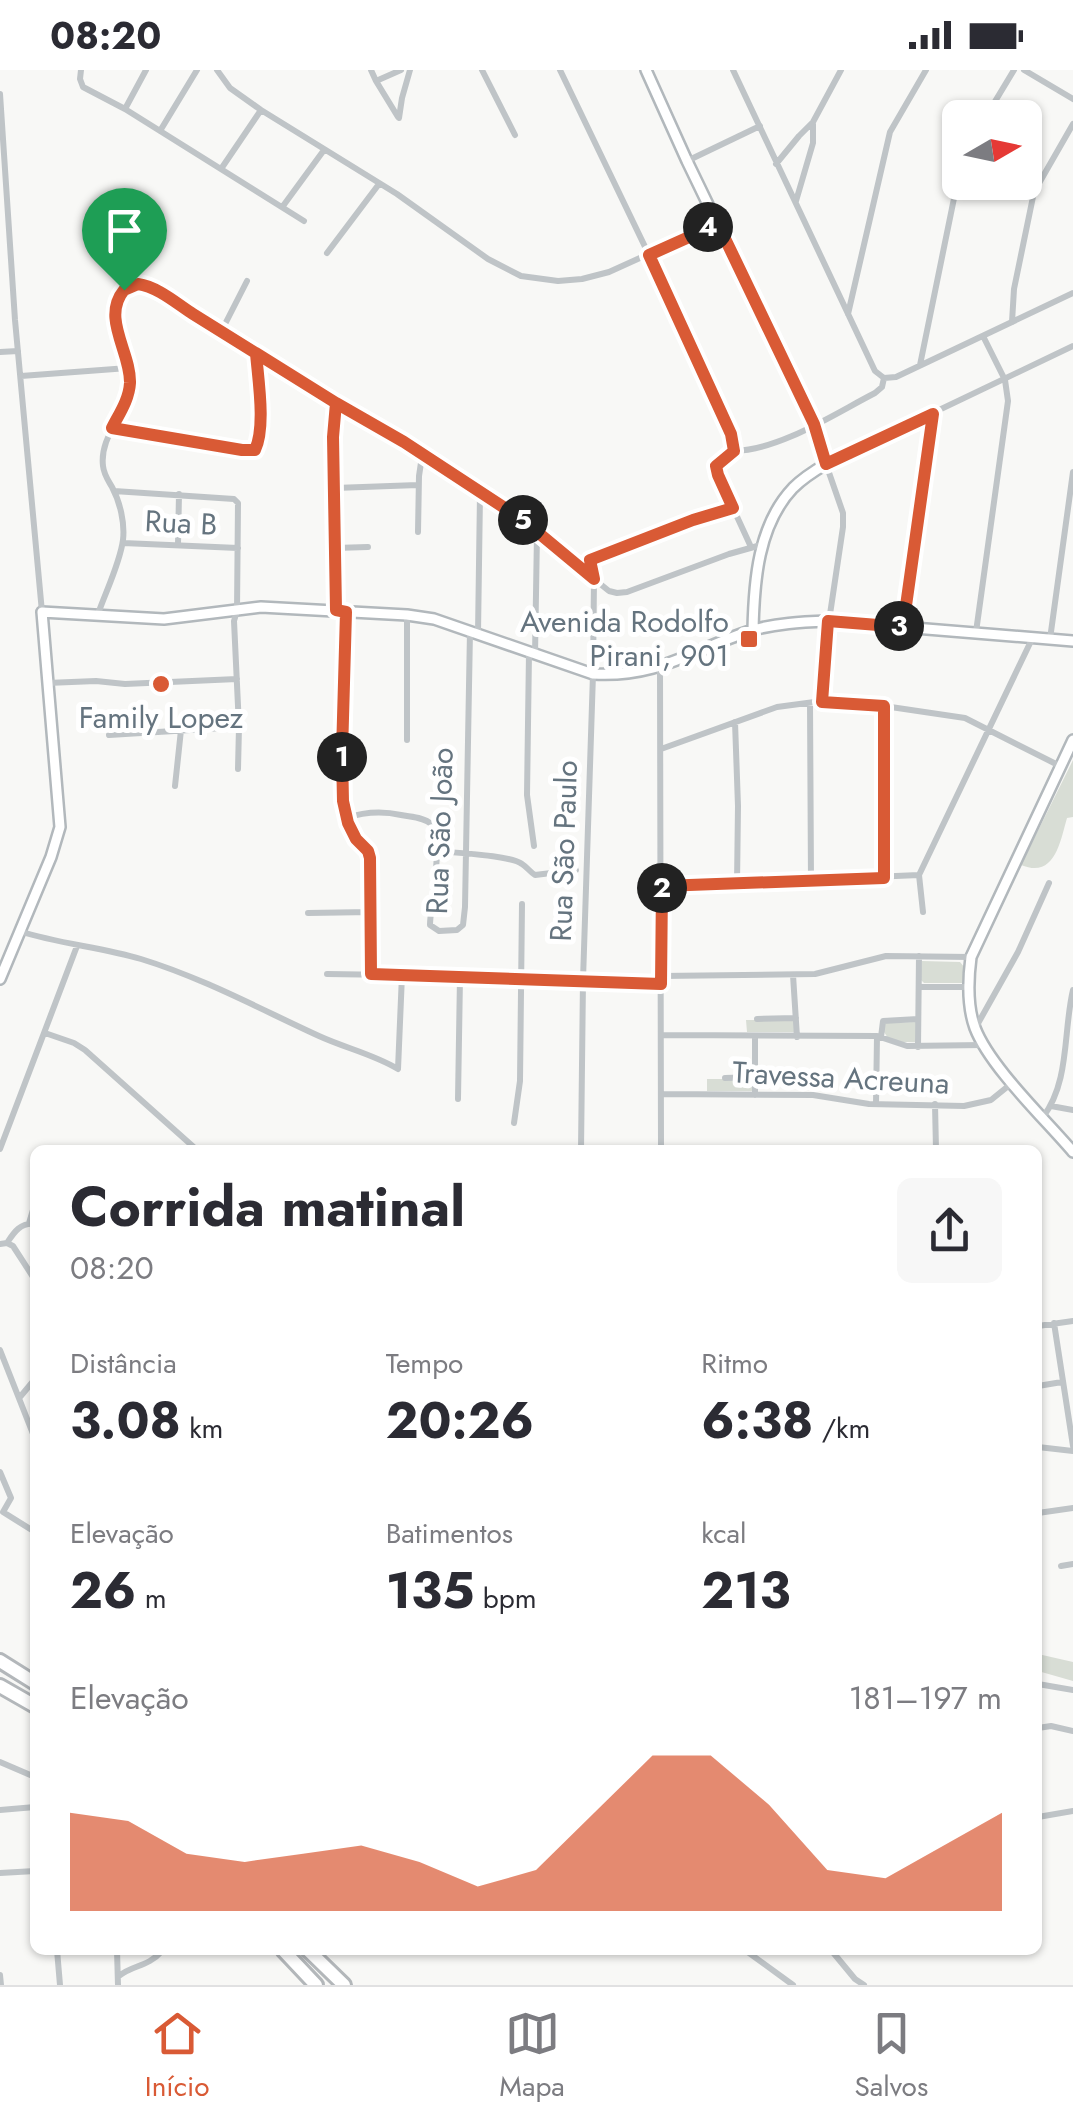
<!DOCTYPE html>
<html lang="pt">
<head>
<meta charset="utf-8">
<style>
  :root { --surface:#fff; --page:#f7f7f7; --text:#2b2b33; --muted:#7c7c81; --line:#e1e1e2; --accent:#d95a35 }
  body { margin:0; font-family:Jost,sans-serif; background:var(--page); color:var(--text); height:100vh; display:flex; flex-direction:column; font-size:38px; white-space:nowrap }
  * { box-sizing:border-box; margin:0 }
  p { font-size:32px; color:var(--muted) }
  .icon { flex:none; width:55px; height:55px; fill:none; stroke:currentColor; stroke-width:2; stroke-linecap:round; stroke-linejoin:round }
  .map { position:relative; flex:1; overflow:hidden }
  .drawer { position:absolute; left:30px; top:1075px; width:1012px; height:810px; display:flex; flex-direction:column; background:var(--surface); border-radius:15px; box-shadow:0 2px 8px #0004 }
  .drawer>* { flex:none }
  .needle { width:65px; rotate:81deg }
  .buttons { position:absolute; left:942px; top:30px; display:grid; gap:20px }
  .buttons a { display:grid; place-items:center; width:100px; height:100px; border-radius:15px; background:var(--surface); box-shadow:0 2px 8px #0004; font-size:50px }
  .pin { position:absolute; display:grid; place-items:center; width:85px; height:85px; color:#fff; margin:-102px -42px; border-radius:50% 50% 50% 0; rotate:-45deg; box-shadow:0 0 10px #0007 }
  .pin .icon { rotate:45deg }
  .km { position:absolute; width:50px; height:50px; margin:-25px; border-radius:50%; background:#222; color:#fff; font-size:28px; line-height:50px; text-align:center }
  .round { display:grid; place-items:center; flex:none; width:105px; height:105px; border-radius:15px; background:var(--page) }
  .head { display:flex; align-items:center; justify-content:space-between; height:170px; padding:0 40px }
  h1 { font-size:55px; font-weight:700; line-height:75px }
  .metrics { display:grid; grid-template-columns:repeat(3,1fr); gap:15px; height:170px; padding:10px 40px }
  .metrics div { display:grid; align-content:center }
  .metrics b { font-size:50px; font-weight:700 }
  .metrics small { font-size:28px; font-weight:400 }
  .metrics p { font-size:28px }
  .chart { height:280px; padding:20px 40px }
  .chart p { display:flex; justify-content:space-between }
  .chart svg { width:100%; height:180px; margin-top:10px; fill:var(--accent); opacity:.7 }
  .status { display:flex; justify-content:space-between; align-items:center; height:70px; padding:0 50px; background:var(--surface); direction:ltr }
  .status svg { height:28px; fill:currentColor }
  .dock { display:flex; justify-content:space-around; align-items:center; height:140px; border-top:2px solid var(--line); background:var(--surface); font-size:28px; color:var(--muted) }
  .dock a { display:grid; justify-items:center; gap:5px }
  .dock .current { color:var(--accent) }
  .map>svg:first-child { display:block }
  .green { fill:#d8ddd5 }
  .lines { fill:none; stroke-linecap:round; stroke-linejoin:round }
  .secondary-casing { stroke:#b2b8bc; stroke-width:14 }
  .highway-casing { stroke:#b3b7ba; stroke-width:18 }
  .street { stroke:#bfc4c7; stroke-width:6 }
  .secondary { stroke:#fff; stroke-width:9 }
  .highway { stroke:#fff; stroke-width:12 }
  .route-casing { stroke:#fff; stroke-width:20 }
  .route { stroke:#d95a35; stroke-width:12 }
  .poi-dot { fill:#d95a35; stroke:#fff; stroke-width:4 }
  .labels { text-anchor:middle; stroke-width:10; stroke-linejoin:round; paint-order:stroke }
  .street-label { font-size:30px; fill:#65747f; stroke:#fff }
  .poi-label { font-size:30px; fill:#65747f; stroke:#fff; text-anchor:end }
</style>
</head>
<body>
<div class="status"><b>08:20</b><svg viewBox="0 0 49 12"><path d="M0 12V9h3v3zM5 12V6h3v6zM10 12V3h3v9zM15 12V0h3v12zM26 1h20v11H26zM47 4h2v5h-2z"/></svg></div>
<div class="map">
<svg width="1073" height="1915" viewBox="0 0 1073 1915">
  <rect width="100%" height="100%" fill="#f8f8f6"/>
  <!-- green -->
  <path class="green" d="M1073,690V747L1067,748C1060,772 1055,809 1021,795Z
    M922,891L960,892L965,898L962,913H924L920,909Z
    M746,950H794V962H747Z
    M916,952L917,972H902L888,968L884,962V953Z
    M707,1009H755V1021H707Z
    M1038,1584L1073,1592V1611L1038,1601Z"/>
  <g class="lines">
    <!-- secondary casing -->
    <g class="secondary-casing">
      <path id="secondary" d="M646,0L687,91L814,354L826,394C814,401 803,408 793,418C758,455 754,511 753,560
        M1073,670L971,887C968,910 967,936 975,958C990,997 1045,1049 1073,1082
        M0,909L51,787L60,757L42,542L164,549L261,537L407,545L434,549L593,604C658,608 692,580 750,561C775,553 803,552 829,551L1073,571"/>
    </g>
    <!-- highway casing -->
    <g class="highway-casing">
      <path id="highway" d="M0,1591L35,1613
        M0,1616L35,1636
        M283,1880L316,1915
        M308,1880L344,1915"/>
    </g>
    <!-- street -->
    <path class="street" d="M81,0L80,9L83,17L125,39L304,151
      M217,0L230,18L261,40L397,124L488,189L521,206L558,211L582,209L609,202L717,153
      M371,0L376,11L401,0
      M482,0L515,65
      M560,0L649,185L731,364L734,381
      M733,0L875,301L884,308
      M1024,0L1073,29
      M376,11L398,47
      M0,24L15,250L42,542
      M125,39L146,0
      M399,48L402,28L410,0
      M985,48L1014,0
      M160,61L197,0
      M687,91L760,56
      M776,94L799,66L813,52L841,0
      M221,99L261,40
      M796,131L813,73V54
      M283,136L324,80
      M327,183L379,114
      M848,244L890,62L926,0
      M1012,252L1014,219L1034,122L1073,54
      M221,262L247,211
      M0,282L18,281
      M920,295L960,99
      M21,306L128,298
      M884,308L896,307L1073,223
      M335,333L333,367L336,541
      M111,358L242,381L255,380C266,353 258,313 256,284
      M734,381C780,380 834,344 875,323L882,317L884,308
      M734,381L718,393L716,401L751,477
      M335,418L418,415
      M114,421L234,429L238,433L237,541L234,551L239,657L238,699
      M418,462L419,406L422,386
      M123,473L238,478
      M178,474L179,424
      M335,478L368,477
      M346,542L342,703L343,731L347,753L356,769L367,781L370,789L371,904
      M98,544C106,521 120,493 123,470C125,453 120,432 112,417C108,410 104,405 103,396C99,363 132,341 130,309C128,279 93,227 137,214L156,220L335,333L404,372L509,441L609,521L617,523L627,522L729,484L761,475
      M407,545V670
      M903,557L933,345
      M976,562L1008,331L1005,310L983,266
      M478,564L480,424
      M1050,569L1073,402
      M529,583L527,725L534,776
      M535,585L537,463
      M660,597L661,1080
      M47,613L96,611L125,614L237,609
      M822,631L829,551L843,457V443L826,394L1073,276
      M810,633L811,810
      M735,652L738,736L737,814
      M109,665L239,657
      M661,679L777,637L822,631L884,636L965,648L1060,696
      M175,716L181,660
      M346,748C364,742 383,741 401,745C410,747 424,747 431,754C445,767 430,835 430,855L439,861L457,860L463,855L465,837L470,561
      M437,781C455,783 510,785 522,794C527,797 530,802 535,805L576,800
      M884,808V636
      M662,816L919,805
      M923,842L919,805L1032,569
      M308,843L371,842
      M19,861C59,874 101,877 141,889C203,908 260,939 319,966C345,978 373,984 398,999L402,905
      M327,904L520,907L661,914
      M793,905L797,967
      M661,906L815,904L886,886L971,887
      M919,917H969
      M757,949L796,948
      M976,957L1018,882L1049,813
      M45,963L74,973L85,980L197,1080
      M662,965L877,966L907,976L983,975
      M881,967L883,951L918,949
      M918,977L919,886
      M725,1008L755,1007
      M662,1024L813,1025L869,1034L964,1036L991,1030L1012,1013
      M755,1025V967
      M458,1029L460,907
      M876,1034L877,966
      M935,1034L936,1080
      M1051,1036L1073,1040
      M1043,1047C1070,1011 1063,962 1073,920
      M514,1053L520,1011L522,834
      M0,1079L77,876
      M581,1080L583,910L593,604L594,509L590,490L693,450L733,437
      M29,1153L35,1133
      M7,1173C14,1162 21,1152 35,1154
      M0,1174L7,1173L13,1176L35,1210
      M1054,1253L1073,1376
      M1038,1256L1073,1251
      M0,1280L35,1369
      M1038,1316L1062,1312
      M20,1327L35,1309
      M1038,1377L1073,1381
      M0,1402L11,1428L3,1442L35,1462
      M1038,1443L1073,1438
      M1061,1496L1073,1494
      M1038,1614L1073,1620
      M1038,1658L1051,1656L1073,1661
      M0,1692L35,1707
      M0,1740L35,1737
      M1038,1747L1073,1741
      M0,1803L35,1801
      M57,1880L60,1915
      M117,1880L118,1915
      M745,1880L793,1915
      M831,1880L855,1909L864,1915
      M906,1880H908
      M956,1880V1881
      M0,1905L1,1915
      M119,1906C134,1894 147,1898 163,1880"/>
    <!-- secondary -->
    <use href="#secondary" class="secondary"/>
    <!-- highway -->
    <use href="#highway" class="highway"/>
  </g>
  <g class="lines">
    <!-- route casing -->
    <g class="route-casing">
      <path id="route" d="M124,220L138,214C158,217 176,233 193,244C241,274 288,303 336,333L333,367L336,540L346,542L342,683L343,731L348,753L356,769L368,781L370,788L371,904L661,914L662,816L884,808V636L822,632L828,551L903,557L933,344L826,394L814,354L718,154L649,185L731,364L734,381L716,396L718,405L733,438L693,450L590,490L594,509L523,450L404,372L336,333L256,283C258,309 266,357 255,380H242L112,358C119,344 129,330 130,313C131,282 101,248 124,220"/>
    </g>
    <!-- route -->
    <use href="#route" class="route"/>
  </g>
  <!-- markers -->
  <g class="poi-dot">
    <rect x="739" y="559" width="20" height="20" rx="5"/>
    <circle cx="161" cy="614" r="10"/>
  </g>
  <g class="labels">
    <!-- street labels -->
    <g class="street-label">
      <text transform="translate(181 453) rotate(3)" y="10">Rua B</text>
      <text transform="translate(440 761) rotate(-88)" y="10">Rua São João</text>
      <text transform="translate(564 781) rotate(-88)" y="10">Rua São Paulo</text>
      <text transform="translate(841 1008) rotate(3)" y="10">Travessa Acreuna</text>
    </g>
    <!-- poi labels -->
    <g class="poi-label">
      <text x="729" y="562">Avenida Rodolfo<tspan x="729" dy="34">Pirani, 901</tspan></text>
      <text x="161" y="658" text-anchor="middle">Family Lopez</text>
    </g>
  </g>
</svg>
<div class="buttons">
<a><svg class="needle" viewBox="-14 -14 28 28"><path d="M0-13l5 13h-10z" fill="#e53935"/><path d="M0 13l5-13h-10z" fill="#7c7c81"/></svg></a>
</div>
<div class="pin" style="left:124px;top:220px;background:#1e9e55"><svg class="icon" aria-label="arrive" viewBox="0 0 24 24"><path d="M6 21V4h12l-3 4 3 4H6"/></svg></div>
<b class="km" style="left:342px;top:687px">1</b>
<b class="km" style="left:662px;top:818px">2</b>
<b class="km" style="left:899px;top:556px">3</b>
<b class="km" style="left:708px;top:157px">4</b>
<b class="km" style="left:523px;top:450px">5</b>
<section class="drawer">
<div class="head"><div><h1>Corrida matinal</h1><p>08:20</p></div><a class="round"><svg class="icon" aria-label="share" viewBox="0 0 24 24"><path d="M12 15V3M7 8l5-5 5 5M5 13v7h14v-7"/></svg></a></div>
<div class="metrics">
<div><p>Distância</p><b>3.08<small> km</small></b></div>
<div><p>Tempo</p><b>20:26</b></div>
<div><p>Ritmo</p><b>6:38<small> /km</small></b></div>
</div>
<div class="metrics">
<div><p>Elevação</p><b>26<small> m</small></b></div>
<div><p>Batimentos</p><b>135<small> bpm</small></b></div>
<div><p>kcal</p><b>213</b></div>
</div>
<div class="chart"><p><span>Elevação</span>181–197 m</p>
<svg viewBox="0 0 160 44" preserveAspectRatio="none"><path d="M0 44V20L10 22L20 30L30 32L40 30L50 28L60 32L70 38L80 34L90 20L100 6L110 6L120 18L130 34L140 36L150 28L160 20V44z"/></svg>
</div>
</section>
</div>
<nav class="dock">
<a class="current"><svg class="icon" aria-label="home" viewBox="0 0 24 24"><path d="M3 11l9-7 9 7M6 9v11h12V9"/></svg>Início</a>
<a><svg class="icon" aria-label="map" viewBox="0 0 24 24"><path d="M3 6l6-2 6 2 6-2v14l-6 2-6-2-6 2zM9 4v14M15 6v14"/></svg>Mapa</a>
<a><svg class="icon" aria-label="saved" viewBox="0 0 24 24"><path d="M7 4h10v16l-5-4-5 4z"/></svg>Salvos</a>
</nav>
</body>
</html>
